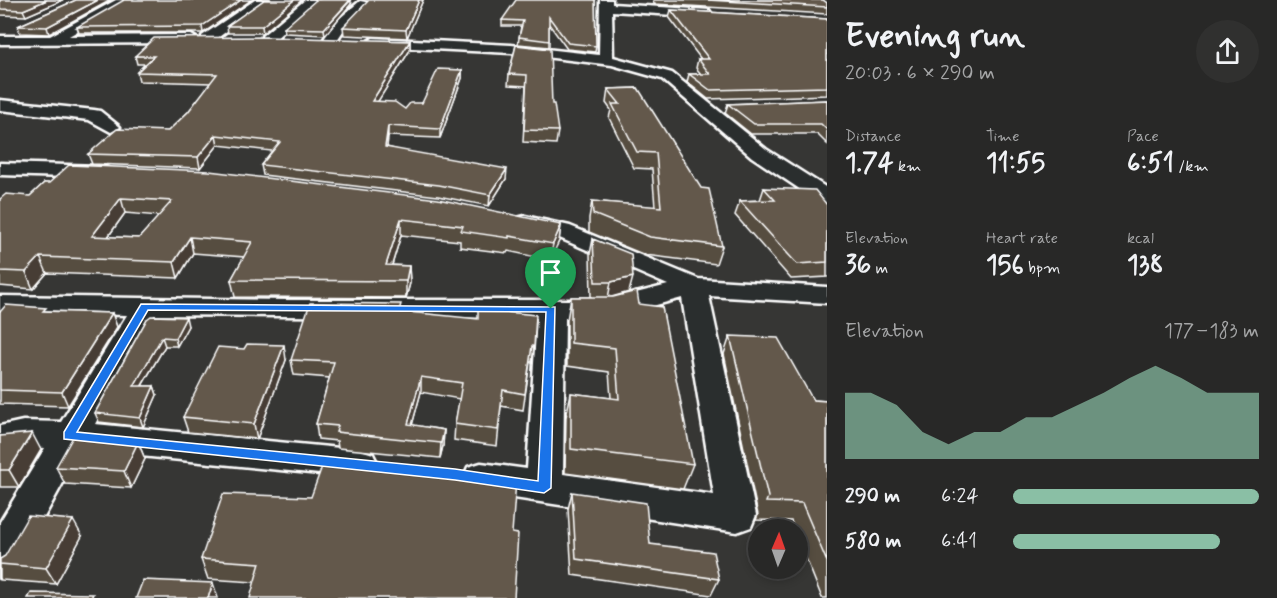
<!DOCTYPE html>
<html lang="en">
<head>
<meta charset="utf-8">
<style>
  :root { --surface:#282827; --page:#30302f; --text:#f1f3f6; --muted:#a5a6a7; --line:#444; --accent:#8abfa5 }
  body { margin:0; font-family:Mynerve,sans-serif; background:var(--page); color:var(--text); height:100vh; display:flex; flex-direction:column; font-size:22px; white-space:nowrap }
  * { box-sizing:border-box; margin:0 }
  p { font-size:20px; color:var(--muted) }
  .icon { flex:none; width:33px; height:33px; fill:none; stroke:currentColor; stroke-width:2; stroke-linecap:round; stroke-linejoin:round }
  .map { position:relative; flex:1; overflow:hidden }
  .details { display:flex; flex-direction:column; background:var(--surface); width:450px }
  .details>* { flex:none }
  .needle { width:39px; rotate:2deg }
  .controls { position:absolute; left:748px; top:519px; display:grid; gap:12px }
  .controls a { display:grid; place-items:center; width:60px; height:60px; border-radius:50%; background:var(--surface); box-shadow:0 3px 9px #0003,0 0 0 2px var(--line); font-size:30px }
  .pin { position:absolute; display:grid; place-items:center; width:51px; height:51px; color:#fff; margin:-62px -26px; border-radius:50% 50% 50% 0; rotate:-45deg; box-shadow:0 0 6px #0007 }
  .pin .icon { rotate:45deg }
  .round { display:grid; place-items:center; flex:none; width:63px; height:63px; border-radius:32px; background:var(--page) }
  .overview { display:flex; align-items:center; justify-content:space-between; height:102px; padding:0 18px }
  h1 { font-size:33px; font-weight:800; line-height:45px }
  .metrics { display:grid; grid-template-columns:repeat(3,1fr); gap:9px; height:102px; padding:6px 18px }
  .metrics div { display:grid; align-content:center }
  .metrics b { font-size:26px; font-weight:800 }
  .metrics small { font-size:16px; font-weight:400 }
  .metrics p { font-size:16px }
  .chart { height:168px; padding:12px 18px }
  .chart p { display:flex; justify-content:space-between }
  .chart svg { width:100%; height:108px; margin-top:6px; fill:var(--accent); opacity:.7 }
  ul { padding:0 18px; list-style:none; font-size:20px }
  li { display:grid; grid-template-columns:96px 72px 1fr; align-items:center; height:45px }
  li i { height:15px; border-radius:8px; background:var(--accent) }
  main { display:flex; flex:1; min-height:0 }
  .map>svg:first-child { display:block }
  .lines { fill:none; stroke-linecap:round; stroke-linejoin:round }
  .street-casing { stroke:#fff; stroke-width:5 }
  .street { fill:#2a2d2e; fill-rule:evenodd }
  .wall { fill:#564d41; stroke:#fff; stroke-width:1.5; fill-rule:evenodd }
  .shaded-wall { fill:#463e35; stroke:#fff; stroke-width:1.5 }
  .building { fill:#64594c; stroke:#fff; stroke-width:1.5; fill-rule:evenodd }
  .route { fill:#1a73e8; stroke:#fff; stroke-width:1.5; fill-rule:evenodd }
</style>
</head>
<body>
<main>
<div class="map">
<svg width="827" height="598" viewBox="0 0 827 598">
  <rect width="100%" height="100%" fill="#363634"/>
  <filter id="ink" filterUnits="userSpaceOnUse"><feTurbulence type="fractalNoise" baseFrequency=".0167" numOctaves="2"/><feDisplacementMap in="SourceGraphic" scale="12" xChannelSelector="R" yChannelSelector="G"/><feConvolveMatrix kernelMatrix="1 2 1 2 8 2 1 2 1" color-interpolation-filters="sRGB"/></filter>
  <g filter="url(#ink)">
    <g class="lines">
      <!-- street casing -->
      <g class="street-casing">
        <path id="street" d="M116,0H131L69,36L191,35L198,39L191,43L0,44V36H50Z
          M255,0H269L212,42H202V36Z
          M305,0H318L272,42H262V36Z
          M600,0H612V4L709,10L711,13L705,17L612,11L613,57L672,73L766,149L827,188V204L819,202L752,157L662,79L612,65L511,53L373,46L366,42L373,38L511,45L599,55Z
          M360,1L370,3L347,25L335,43H325L323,40L339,19Z
          M0,100L94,110L100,111L120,127L111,132L89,120L0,110Z
          M0,163L101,166L108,168L111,172L108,176L101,178L0,175Z
          M525,216L570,226L698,279L827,287V303L709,296L756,515L751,527L737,532L481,493L468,489L463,478L468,467L481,463L527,469L537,318L154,315L95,424L360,450L373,454L378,464L373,474L360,478L81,450L14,572L0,578V522L45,448L23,447L0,452V426L23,421L61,422L127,315L0,312V296L288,300H608L668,285L555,236L517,228L513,223L517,218ZM682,298L714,495L563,474L565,318H608Z"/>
      </g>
      <!-- street -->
      <use href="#street" class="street"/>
    </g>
    <!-- wall -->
    <path class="wall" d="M0,0H63L26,16L0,15Z
      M76,0L49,34L20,33L18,26Z
      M251,0L203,33H79L77,27Z
      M264,0L263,33H228L227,26Z
      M423,0L407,38L344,35L343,27Z
      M595,0L596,46L595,52L567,49L549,24V47L518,44L521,26H502V20Z
      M653,0H823L827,3V14L654,4Z
      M351,4L325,35L285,33L284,28Z
      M671,10L827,19V95L708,99L687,82L689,74H701L696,68L698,59H701L669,17Z
      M410,41V50L378,101L405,109L422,103L462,70V78L440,138L388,136L387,147L506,179L489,206L438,196L263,175L261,165L272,151L218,145L200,168L92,164L88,154L168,131L188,112L211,83L139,81L137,72L145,64H137L135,56Z
      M516,45L558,131L556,144L523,142L526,86L508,85L509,74Z
      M638,88L722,246L716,264L645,255L589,232V218L592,201L655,207L652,169L634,168L609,118L611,110L606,103L608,89Z
      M827,100V144L817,134H751L725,113L728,104Z
      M44,183L561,225L559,241L550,260L508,251L507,253L460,247V241L401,235L392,265L409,266L410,283L406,298L235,297L231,280L244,257L193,253L178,278L47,273L33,289L0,286V199L30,196ZM125,213L160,216L139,238L108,237Z
      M764,188L827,205V277L791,279L735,215L740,201L760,200Z
      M593,239L629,292L609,297L639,304L693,464L683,489L565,473L566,417L571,393L611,398L609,372L567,366V320L571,297H591L590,254Z
      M47,311L112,313L117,327L68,406L0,404V312Z
      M401,312L534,347L532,362H530L523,410L501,406L497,446L454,440L455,424L460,399L421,392L412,425L444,430L443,446L440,458L338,448L337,441L318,439L316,424L330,378L294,375L291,360Z
      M147,319L188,326L177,346H165L142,386H154L157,395L143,427L99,422L95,413Z
      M730,336L813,400L827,401V598H822L798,538V530H795L791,521L756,520L758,515L724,354Z
      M286,360L257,439L188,432L183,417Z
      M0,436L41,450L19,487H0Z
      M138,442L145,459L131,488L65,484L56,467Z
      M516,481L254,582L208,579L201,559L311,497Z
      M572,492L650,544L719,579L711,595L572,575L568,509Z
      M82,536L56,584L1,580L0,578V559Z"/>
    <!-- shaded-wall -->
    <path class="shaded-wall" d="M47,0H63L26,16L23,10Z
      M98,0H111L49,34L47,27Z
      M241,0H251L203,33L202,26Z
      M294,0H302L263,33L262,26Z
      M351,0V4L325,35L324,29Z
      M419,0H423L407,38L406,30Z
      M410,41V50L372,111V101Z
      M462,70V78L440,138V129Z
      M388,126V136L386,157L385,147Z
      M216,135L218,145L200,168L198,157Z
      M507,169L506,179L489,206L490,195Z
      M121,198L125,213L97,252L92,236Z
      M401,219V235L387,281L386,265Z
      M561,225L559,241L550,260L553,244Z
      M190,237L193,253L178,278L174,262Z
      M40,257L47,273L33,289L26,272Z
      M409,266L410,283L406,298V281Z
      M633,277L629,292L608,298L611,282Z
      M112,313L117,327L68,406L62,392Z
      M186,317L188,326L177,346L175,338Z
      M162,337L165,346L137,394L134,386Z
      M284,345L286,360L257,439L254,424Z
      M421,377V392L408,440V424Z
      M154,386L157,395L143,427L140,418Z
      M444,430L443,446L440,458L441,443Z
      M32,433L41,450L19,487L9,470Z
      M138,442L145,459L131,488L124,471Z
      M73,520L82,536L56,584L46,568Z
      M213,583L218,598H208Z"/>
    <!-- building -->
    <path class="building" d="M0,0H47L23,10L0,9Z
      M76,0H98L47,27L18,26Z
      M124,0H241L202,26L77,27Z
      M264,0H294L262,26H227Z
      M316,0H350L324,29L284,28Z
      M369,0H419L406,30L343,27Z
      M516,0H595L596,46L568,43L549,17V41L519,37L523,21L502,20Z
      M707,0H823L827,3V7Z
      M671,10L827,19V87L710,90L689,74H710L698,59H709Z
      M266,37L410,41L372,101L395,102L405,109L410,103H422L438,69L462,70L440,129L388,126L385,147L507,169L490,195L439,185L261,165L280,142L216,135L198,157L88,154L117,129L168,131L188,112L217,74L137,72L154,56H135L154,38Z
      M516,45L550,49L552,104H554L558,131L524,130L527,75L509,74Z
      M638,88L701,188L709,189L722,246L650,237L593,214L592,201L661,207L656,153L637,152L612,104H620L608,89Z
      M827,100V130L821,124H754L728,104Z
      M69,165L209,171L438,199L561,225L553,244L509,236V238L461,231L463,226L401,219L386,265L409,266L406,281L231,280L252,242L190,237L174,262L40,257L26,272L0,271V199L6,194L30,196L44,183H49ZM121,198L172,201L139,238L92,236Z
      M764,188L815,190L827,205V262L797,264L740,201L775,200Z
      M593,239L631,254L633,277L611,282H595Z
      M637,291L639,304L662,307L693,464L571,449V393L619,399L615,348L571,343V297H613Z
      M310,303L401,304L399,311L478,319V309L536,315L534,347L532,346L525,394L503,390L498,430L455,424L462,383L421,377L408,424L444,430L441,443L336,432L338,426L316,424L334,362L291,360Z
      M6,305L46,308L43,311L112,313L62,392L0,390V312Z
      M151,316L186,317L175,338L162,337L134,386H154L140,418L95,413L147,319Z
      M730,336L778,338L813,400L827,401V562L802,503L766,502L768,497Z
      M247,344L284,345L254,424L183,417L218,347L244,349Z
      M32,433L9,470H0V436Z
      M74,435L138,442L124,471L56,467Z
      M325,458L516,481L512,533L518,534L514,598H250L260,563L201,559L223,494L311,497Z
      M572,492L646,503L650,544L713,552L719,579L576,559Z
      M28,516L73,520L46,568L0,564V559L5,556Z
      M143,580L213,583L208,598H136Z
      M31,593L93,594L91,598H28Z"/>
  </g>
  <!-- route -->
  <path class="route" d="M141,304L555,307L551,488L544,493L455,480L64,439V432ZM148,310L546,312L538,481L455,469L77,432Z"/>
</svg>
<div class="controls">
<a><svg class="needle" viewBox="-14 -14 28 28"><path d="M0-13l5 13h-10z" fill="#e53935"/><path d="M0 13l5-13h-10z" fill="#a5a6a7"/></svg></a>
</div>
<div class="pin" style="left:551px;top:309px;background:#1e9e55"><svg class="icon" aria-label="arrive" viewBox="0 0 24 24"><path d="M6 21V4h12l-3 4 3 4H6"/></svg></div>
</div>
<section class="details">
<div class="overview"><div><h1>Evening run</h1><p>20:03 · 6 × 290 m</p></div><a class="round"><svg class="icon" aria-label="share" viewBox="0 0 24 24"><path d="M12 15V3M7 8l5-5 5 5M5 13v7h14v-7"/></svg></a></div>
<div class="metrics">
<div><p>Distance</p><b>1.74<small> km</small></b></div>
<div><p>Time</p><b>11:55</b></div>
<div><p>Pace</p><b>6:51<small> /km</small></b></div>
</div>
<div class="metrics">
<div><p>Elevation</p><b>36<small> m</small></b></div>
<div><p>Heart rate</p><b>156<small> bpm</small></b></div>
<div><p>kcal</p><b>138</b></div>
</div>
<div class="chart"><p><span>Elevation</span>177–183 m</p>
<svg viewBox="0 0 160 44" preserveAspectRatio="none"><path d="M0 44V17L10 17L20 22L30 33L40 38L50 33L60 33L70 27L80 27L90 22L100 17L110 11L120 6L130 11L140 17L150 17L160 17V44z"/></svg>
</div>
<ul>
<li><b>290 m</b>6:24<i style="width:100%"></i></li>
<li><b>580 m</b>6:41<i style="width:84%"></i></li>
</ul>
</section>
</main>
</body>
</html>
